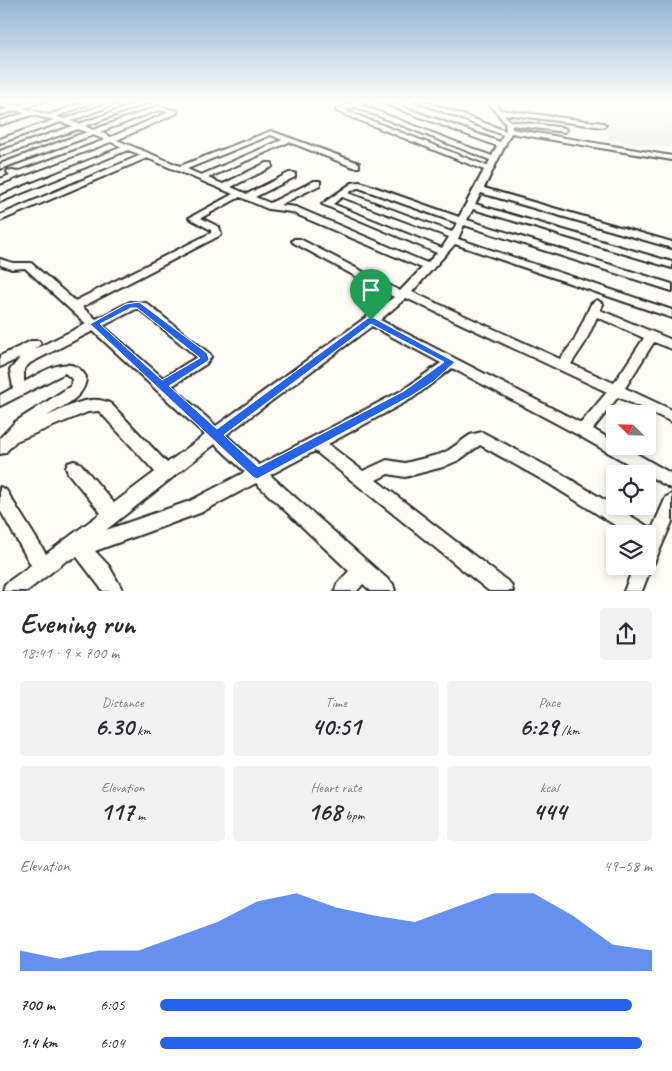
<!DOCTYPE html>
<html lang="en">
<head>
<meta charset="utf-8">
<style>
  :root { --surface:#fff; --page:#f2f2f3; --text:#2b2b33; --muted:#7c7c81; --accent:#2563eb }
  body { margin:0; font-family:Caveat,sans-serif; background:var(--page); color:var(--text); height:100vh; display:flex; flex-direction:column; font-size:19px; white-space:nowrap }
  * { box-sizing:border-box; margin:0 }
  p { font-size:16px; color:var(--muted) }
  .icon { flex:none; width:28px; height:28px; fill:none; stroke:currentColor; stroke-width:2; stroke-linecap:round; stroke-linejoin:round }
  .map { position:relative; height:591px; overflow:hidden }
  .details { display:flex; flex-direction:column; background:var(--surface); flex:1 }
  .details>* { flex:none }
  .needle { width:32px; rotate:293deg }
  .fabs { position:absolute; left:606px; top:405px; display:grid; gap:10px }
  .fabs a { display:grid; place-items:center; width:50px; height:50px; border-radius:5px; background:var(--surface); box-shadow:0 2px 8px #0003; font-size:25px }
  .pin { position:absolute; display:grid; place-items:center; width:42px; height:42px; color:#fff; margin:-51px -21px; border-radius:50% 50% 50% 0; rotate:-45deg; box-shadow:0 0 5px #0007 }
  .pin .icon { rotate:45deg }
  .round { display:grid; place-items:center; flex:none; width:52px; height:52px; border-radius:5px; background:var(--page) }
  .head { display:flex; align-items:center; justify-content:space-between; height:85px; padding:0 20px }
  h1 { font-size:28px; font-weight:800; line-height:38px }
  .figures { display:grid; grid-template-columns:repeat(3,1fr); gap:8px; height:85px; padding:5px 20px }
  .figures div { display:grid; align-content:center; border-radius:5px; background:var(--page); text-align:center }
  .figures b { font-size:25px; font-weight:800 }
  .figures small { font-size:14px; font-weight:400 }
  .figures p { font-size:14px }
  .chart { height:140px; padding:10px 20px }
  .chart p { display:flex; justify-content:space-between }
  .chart svg { width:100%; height:90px; margin-top:5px; fill:var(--accent); opacity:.7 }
  ul { padding:0 20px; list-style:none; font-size:16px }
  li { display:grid; grid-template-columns:80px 60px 1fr; align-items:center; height:38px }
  li i { height:12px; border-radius:6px; background:var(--accent) }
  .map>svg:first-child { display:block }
  .built { fill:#edece8 }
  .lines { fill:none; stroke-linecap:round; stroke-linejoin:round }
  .minor-casing { stroke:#2b2b2b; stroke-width:4 }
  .minor { fill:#fdfcf7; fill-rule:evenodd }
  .route { fill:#2563eb; stroke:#fff; fill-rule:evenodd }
</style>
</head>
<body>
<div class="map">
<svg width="672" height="591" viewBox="0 0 672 591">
  <rect width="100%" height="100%" fill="#fdfcf7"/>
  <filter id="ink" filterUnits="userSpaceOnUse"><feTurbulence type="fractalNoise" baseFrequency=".02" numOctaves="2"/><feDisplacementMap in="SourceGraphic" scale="10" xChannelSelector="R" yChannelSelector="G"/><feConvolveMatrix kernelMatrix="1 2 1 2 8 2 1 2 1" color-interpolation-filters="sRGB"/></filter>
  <g filter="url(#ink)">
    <!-- built -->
    <path class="built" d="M596,101H672V149L609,140Z"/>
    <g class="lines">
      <!-- minor casing -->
      <g class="minor-casing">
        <path id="minor" d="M35,101H45L23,108L49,115L87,101H96L56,117L65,119L114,101H123L71,121L79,124L144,101H153L85,126L93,130L159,106L177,111V113L117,140L180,166L271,131L359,163V167H353L289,142L208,178L223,184L266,163H272V167L231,187L247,194L289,173H295V177L255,197L270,203L314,181H320V185L280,205L296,207L427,263L437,253L322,204L352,183L360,182L459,217L484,170L336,111V109L354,102L370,101L361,105L492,156L497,146L377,101H386L500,142L503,135L415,101H424L506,131L505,123L487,101H493L501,110L603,123L606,125L603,127L504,114L510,121L564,128L567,130L564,132L512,125V129L672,156V160L511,133L484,188L672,242V248L481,193L475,204L672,262V268L473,209L467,220L672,284V291L464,225L458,239L672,310V318L455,244L412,292L560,359L574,341L591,304L597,300L603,304L600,310L672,340V349L654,342L625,388L672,410V422L618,397L593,429L615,442V446H623L672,474V489L578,435L452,368L413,398L328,444L363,471L387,460L405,463L441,454L449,450L470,435L482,432L560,473L652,529L666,497L672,494V522L654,563L652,565L642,591H624L634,566H648V534H629L548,483L480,445L459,460L443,467L405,477L388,474L376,480L511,584L513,591H489L315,451L270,475L393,584L395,591H371L363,584L357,591H335L337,584L349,571L256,483L200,513L95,551L109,566L123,591H103L77,557L66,561L27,591H3L5,584L31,565L0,510V487L6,490L46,554L101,513L68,473L66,468L68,463L74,461L80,463L114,503L155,472L99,411L88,412L16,441L5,453L0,454V438L15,422L71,386L72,379L65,373L63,374L0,406V395L13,388L10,370L20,358L0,367V356L31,341H39L41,344L33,350L86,324L25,268L12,269L0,265V259L13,263H31L75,301L211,233V230L189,218L233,194L147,158L0,221V215L141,155L128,150L0,202V196L122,147L111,142L0,184V179L10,175L7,172L8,170L17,172L105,140L93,135L0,169V164L87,132L78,129L0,156V151L73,126L61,122L0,143V139L54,120L32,115L0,125V121L25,113L16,110L0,115V111L9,108L0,106V102L16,106ZM355,107L490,160L487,166L344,110ZM159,110L169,112L111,137L100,132ZM271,135L282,140L201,175L187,169ZM357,188H359L457,223L452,232L348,193ZM240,197L268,209L291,212L422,268L400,291L300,239H294L292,241L294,243L394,297L216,426L172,386L206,364L211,357L210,354L146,303L130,302L96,319L82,307L219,236L221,234L219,227L201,218ZM342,197L449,237L442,248L333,204ZM406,298L607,392L581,423L380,320ZM136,309H139L197,357L163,378L103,326ZM597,317L644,338L614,383L571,364L585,343ZM372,326L441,363L403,390L259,465L226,435ZM93,331L205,435L167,463L111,404C91,392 66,408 47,416C63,406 86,397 86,377C71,351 43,372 24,382V369L30,363ZM215,444L245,472L190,501L106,530Z"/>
      </g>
      <!-- minor -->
      <use href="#minor" class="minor"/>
    </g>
  </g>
  <!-- sky -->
  <linearGradient id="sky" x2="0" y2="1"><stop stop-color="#93b4d2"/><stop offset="0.55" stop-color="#fefefb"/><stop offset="1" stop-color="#fefefb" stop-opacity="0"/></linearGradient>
  <rect width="672" height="184" fill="url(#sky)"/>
  <!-- route -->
  <path class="route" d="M139,302L207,353L209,359L208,361L169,386L217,429L368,318H374L455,362L433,382L411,396L257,479L253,477L90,324L126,304ZM131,308H137L200,358L162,380L100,324ZM371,324L444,362L404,391L258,467L224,435Z"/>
</svg>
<div class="fabs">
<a><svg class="needle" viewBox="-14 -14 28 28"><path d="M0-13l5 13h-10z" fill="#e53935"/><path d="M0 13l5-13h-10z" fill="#7c7c81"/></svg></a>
<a><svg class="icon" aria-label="locate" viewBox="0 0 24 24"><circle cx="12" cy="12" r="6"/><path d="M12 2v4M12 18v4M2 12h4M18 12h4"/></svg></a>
<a><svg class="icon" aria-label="layers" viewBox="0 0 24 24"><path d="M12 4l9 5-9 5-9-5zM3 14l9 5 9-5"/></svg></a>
</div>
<div class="pin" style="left:371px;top:320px;background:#1e9e55"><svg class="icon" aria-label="arrive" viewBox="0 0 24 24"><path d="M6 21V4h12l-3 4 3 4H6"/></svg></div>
</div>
<section class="details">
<div class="head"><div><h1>Evening run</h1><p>18:41 · 9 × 700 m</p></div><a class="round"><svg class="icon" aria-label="share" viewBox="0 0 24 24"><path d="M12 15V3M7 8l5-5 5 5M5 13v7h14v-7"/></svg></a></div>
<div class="figures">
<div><p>Distance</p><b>6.30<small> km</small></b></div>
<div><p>Time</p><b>40:51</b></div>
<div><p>Pace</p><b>6:29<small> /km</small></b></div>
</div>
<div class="figures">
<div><p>Elevation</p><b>117<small> m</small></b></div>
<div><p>Heart rate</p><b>168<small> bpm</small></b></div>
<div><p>kcal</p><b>444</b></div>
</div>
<div class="chart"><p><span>Elevation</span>49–58 m</p>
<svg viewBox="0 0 160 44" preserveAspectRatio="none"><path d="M0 44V34L10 38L20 34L30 34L40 27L50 20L60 10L70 6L80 13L90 17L100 20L110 13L120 6L130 6L140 17L150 31L160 34V44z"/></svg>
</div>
<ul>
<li><b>700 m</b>6:05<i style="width:96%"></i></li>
<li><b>1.4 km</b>6:04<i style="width:98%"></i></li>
</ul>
</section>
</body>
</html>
